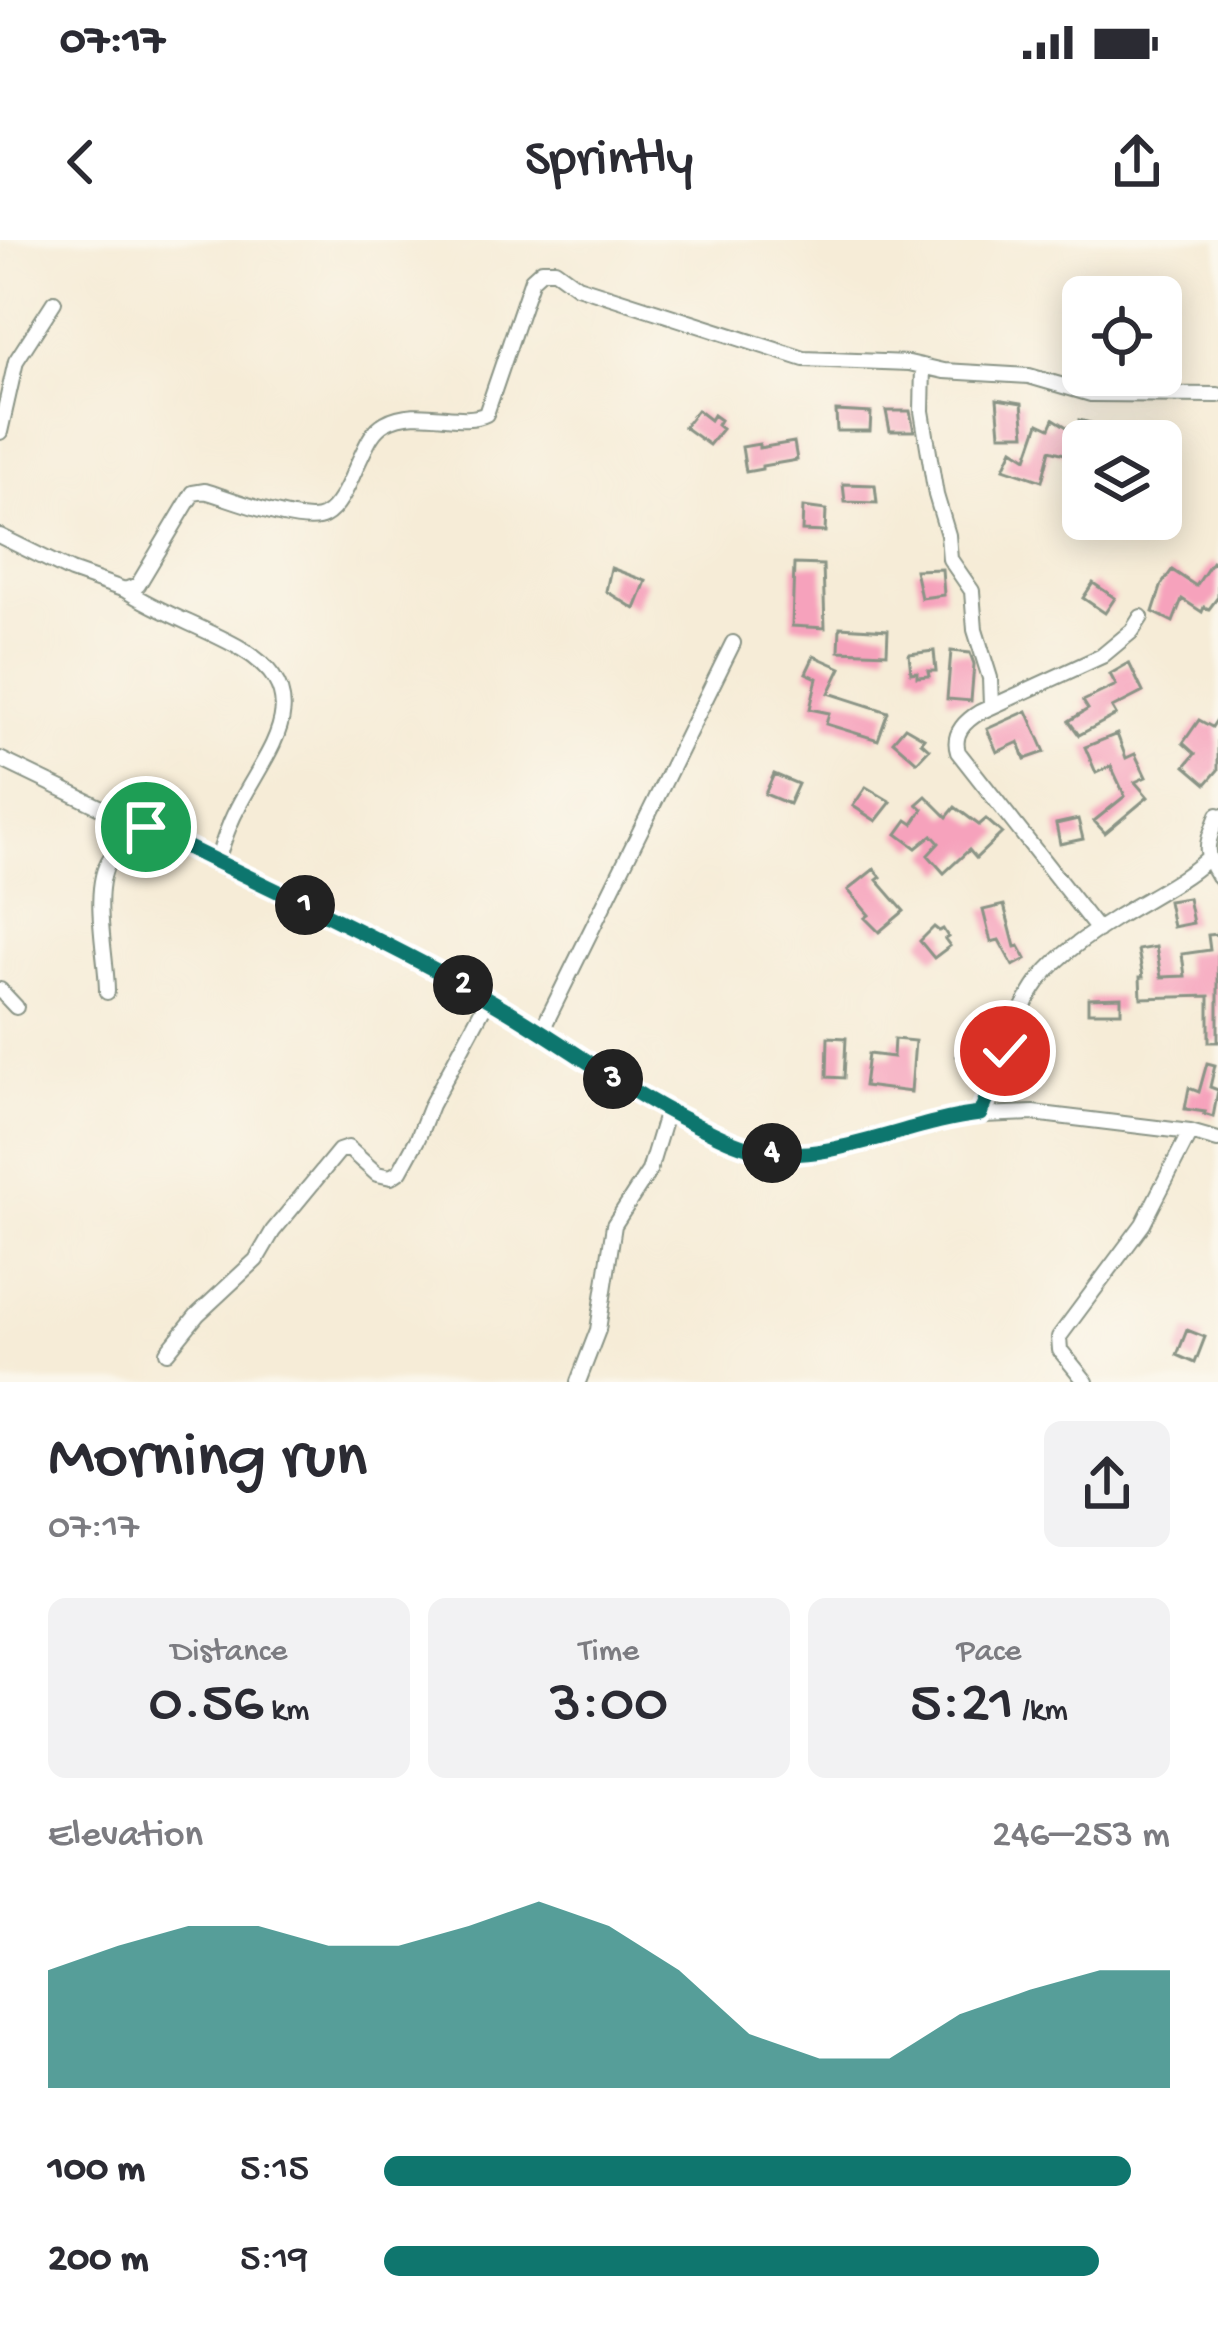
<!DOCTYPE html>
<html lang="en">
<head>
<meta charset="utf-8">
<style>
  :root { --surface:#fff; --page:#f2f2f3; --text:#2b2b33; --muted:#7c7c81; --accent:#0f766e }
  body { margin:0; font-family:"Gochi Hand",sans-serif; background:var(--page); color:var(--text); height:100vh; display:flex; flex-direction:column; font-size:45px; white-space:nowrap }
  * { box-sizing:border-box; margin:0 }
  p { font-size:39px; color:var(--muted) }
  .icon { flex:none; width:66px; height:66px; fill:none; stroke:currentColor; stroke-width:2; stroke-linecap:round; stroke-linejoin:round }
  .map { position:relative; height:1142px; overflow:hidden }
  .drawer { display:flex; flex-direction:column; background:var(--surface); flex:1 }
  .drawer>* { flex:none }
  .tools { position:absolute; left:1062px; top:36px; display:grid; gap:24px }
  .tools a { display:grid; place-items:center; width:120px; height:120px; border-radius:18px; background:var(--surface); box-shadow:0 6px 30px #0003; font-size:60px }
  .pin { position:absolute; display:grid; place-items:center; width:102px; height:102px; color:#fff; margin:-51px; border:6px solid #fff; border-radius:50%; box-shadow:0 3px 12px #0007 }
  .km { position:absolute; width:60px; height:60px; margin:-30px; border-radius:50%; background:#222; color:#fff; font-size:33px; line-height:60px; text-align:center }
  .round { display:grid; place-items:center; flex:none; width:126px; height:126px; border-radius:18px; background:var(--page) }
  .head { display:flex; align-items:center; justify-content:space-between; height:204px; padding:0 48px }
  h1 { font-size:66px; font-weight:600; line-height:90px }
  .figures { display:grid; grid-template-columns:repeat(3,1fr); gap:18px; height:204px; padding:12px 48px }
  .figures div { display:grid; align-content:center; border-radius:18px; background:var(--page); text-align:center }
  .figures b { font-size:60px; font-weight:600 }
  .figures small { font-size:33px; font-weight:400 }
  .figures p { font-size:33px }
  .chart { height:336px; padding:24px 48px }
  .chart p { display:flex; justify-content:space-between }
  .chart svg { width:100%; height:216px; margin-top:12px; fill:var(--accent); opacity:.7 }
  ul { padding:0 48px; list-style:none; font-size:39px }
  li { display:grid; grid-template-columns:192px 144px 1fr; align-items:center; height:90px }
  li i { height:30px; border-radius:15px; background:var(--accent) }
  .status { display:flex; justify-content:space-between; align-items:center; height:84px; padding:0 60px; background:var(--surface); direction:ltr }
  .status svg { height:33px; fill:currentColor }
  header { display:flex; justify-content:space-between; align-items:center; height:156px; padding:0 48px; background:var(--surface); font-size:54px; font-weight:600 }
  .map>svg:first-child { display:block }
  .building { fill:#f6a2bc }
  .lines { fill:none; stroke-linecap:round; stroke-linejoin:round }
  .street-casing { stroke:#8a9486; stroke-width:18 }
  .street { stroke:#fff; stroke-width:14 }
  .route-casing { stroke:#fff; stroke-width:24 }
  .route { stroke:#0f766e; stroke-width:15 }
</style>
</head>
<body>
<div class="status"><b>07:17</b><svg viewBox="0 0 49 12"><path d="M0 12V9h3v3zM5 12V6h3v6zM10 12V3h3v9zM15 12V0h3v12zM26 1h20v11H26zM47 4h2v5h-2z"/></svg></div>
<header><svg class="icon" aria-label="back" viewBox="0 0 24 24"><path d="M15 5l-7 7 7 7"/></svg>Sprintly<svg class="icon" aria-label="share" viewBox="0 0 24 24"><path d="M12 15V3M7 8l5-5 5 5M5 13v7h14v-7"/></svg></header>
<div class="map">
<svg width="1218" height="1142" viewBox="0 0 1218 1142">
  <rect width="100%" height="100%" fill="#fbf7ec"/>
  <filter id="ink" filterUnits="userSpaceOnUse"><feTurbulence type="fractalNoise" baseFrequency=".00833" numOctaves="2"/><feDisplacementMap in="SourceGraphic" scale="24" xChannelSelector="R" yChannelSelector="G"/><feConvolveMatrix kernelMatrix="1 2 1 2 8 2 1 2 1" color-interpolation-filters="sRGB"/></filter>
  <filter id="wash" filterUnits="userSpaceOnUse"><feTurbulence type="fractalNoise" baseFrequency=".004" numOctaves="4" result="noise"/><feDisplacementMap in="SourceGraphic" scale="48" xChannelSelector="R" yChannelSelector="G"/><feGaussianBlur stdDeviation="2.7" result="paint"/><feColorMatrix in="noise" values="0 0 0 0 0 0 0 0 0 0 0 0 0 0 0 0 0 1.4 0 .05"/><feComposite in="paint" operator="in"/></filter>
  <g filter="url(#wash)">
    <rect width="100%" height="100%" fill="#f6ecd7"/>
    <g id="blocks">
      <!-- building -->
      <path class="building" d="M997,159L1022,163L1025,194H1000Z
        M697,170L710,180L713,175L720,180L717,185L722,189L709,205L684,187Z
        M836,171L871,173L870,191H837Z
        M886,171H910L914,191H890Z
        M1054,179L1078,194L1079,180L1094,184L1093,201H1083V219L1050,210L1042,241L1004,228L1013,209L1027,218L1039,183L1050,188Z
        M794,202L797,220L762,226V229L746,232L742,207L759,204V208Z
        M843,244L875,245L877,263L845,262Z
        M803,267L826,270L825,292L802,291Z
        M1212,322L1218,326V357L1209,369L1204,367L1202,372L1182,359L1173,382L1153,372L1162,344L1172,330L1196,346Z
        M794,324L823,325L825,388L792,386Z
        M611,328L646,341L635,369L606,351Z
        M942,329L944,355L921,358L915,330Z
        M1093,343L1115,358L1105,373L1083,358Z
        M840,387L888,390L887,413L839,411Z
        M934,411L936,431H928L929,436L917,437V432L911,433L909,414Z
        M951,411L970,413L974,424L971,461L947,459Z
        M814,416L841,428L829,453L888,472L878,500L826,484L829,473L810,469L817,438L806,433Z
        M1129,423L1143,452L1112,468L1116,475L1079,495L1069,481L1088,469L1083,461L1116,445L1110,434Z
        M1027,471L1045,512L1025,519L1019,502L997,512L987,489Z
        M1218,478V530L1206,544L1185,526L1195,514L1183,503L1199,480L1212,487Z
        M905,487L924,498L921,502L929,509L917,522L893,501Z
        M1117,494L1126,518L1135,514L1146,537L1135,542L1148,557L1105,593L1094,581L1125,556L1111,526L1096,533L1085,507Z
        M774,534L798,544L789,564L765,554Z
        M866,547L891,562L876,581L853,566Z
        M926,556L947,577L955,567L979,585L986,579L1002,593L976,618L969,610L944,633L928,615L939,603L932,595L916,608L897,594L907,580L913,584L923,569L917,564Z
        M1078,579L1083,599L1060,604L1056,584Z
        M874,629L881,637L877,640L904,671L879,692L865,678L869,675L848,650Z
        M1188,658L1193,683L1173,687L1168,661Z
        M1004,665L1015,707L1019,706L1026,719L1013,726L999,700L991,702L983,670Z
        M934,687L939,691L943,689L948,697L945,699L950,706L934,718L920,701Z
        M1218,694V802H1209V756L1141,758L1140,737H1143L1138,710L1156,707L1161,737L1185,736L1182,714L1210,710L1208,695Z
        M1121,757V772H1088V758Z
        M964,788L989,795L981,823L956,816Z
        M828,797L846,798L844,838L827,837Z
        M894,799L915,801L911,852L864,846L868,814L893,817Z
        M1207,823L1215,825L1210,847L1218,850L1213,877L1204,874L1205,872L1185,869L1189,848L1199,852Z
        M1187,1090L1205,1097L1195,1123L1177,1115Z"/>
    </g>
  </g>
  <g filter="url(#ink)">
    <use href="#blocks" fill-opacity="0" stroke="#8a9486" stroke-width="3"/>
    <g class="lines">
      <!-- street casing -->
      <g class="street-casing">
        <path id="street" d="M923,126L922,171L936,255L948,295L950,319L972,351L975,390L990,438L991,466
          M0,192L16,121L54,62
          M0,296L71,331L125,350L138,345L193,253L205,251C229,258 304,288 324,276C341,267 351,238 359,221C366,207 371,191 385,183C418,164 461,187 486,174L532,39L542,30H555L577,46L804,119L909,123L944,131L1029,136L1091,154L1218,155
          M125,350C162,374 204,387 242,409C321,457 266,511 237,569C228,585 223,604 216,622
          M0,519L428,725L542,790L622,846L737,905L768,913H814L959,876L1033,873L1190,892L1218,900
          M1218,575C1208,602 1201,610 1218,636
          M1098,690L958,512C952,493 965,481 980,472L1102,416L1132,391L1141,377
          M0,750L16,767
          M107,752C107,716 90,649 110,619C117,606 134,596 145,587
          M542,790L733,403
          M980,874C991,838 1019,766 1041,738C1059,715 1089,695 1114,679C1145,659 1179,644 1207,619
          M167,1112L197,1075L256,1020L273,991L339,911L348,908L377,934L391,937L400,931L418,898L431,865L488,759
          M578,1142L598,1090L614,985L649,931L667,871
          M1086,1142L1060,1110L1059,1097L1143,984L1190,892"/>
      </g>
      <!-- street -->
      <use href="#street" class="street"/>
    </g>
  </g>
  <g class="lines" filter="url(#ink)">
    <!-- route casing -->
    <g class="route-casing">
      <path id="route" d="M146,587C260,644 377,696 488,759C557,798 619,847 690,882C715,894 738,907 766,912C831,923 912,881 980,874L1005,811"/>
    </g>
    <!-- route -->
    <use href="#route" class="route"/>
  </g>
</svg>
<div class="tools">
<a><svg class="icon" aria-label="locate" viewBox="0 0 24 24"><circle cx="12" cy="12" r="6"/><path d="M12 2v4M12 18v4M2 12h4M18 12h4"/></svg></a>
<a><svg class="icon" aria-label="layers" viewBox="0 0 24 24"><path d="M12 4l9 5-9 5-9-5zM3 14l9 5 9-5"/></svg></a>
</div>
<div class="pin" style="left:146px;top:587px;background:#1e9e55"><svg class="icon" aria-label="arrive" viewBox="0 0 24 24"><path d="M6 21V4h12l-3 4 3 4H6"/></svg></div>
<div class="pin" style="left:1005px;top:811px;background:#d93025"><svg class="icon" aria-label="check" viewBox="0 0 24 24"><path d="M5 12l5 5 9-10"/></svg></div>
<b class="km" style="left:305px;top:665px">1</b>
<b class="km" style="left:463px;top:745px">2</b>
<b class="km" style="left:613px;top:839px">3</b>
<b class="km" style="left:772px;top:913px">4</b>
</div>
<section class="drawer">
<div class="head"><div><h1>Morning run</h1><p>07:17</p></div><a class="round"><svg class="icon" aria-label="share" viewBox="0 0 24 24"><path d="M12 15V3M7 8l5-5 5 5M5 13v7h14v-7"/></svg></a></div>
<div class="figures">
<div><p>Distance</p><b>0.56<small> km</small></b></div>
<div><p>Time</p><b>3:00</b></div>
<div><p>Pace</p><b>5:21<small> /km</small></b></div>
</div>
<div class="chart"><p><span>Elevation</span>246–253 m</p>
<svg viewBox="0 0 160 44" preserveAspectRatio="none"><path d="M0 44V20L10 15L20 11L30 11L40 15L50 15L60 11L70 6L80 11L90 20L100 33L110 38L120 38L130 29L140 24L150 20L160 20V44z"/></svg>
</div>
<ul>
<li><b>100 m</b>5:15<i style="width:95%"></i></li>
<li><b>200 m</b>5:19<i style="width:91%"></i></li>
</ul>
</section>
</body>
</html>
